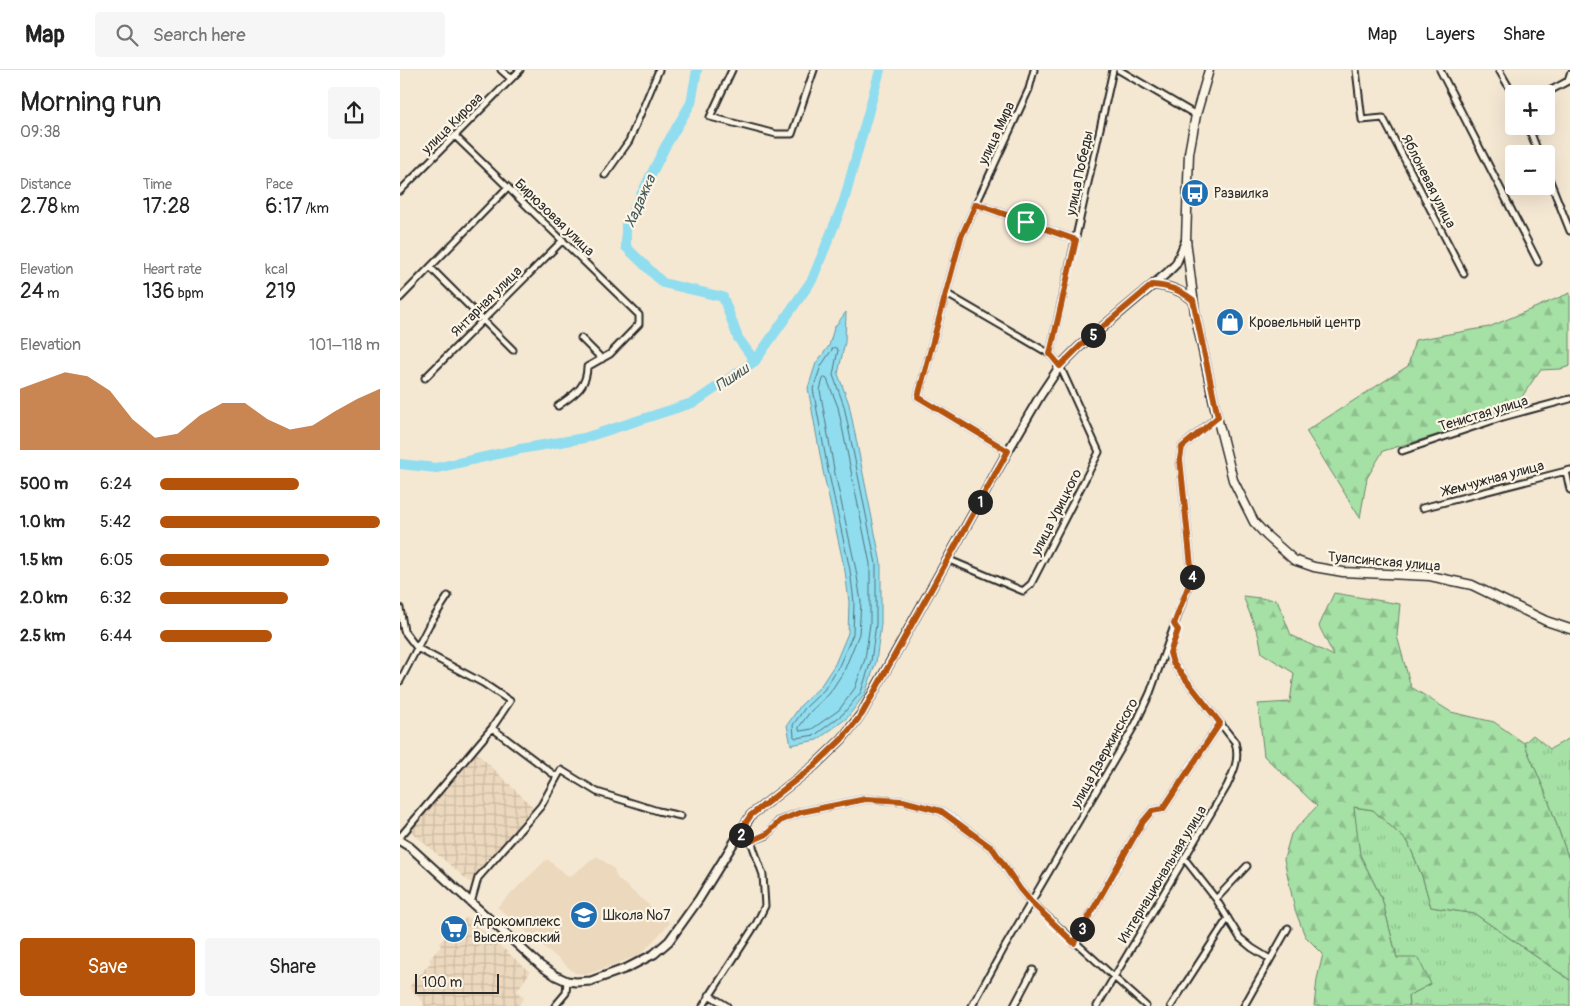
<!DOCTYPE html>
<html lang="en">
<head>
<meta charset="utf-8">
<style>
  :root { --surface:#fff; --page:#f6f6f6; --text:#222; --muted:#767676; --line:#e0e0e0; --accent:#b45309 }
  body { margin:0; font-family:Pangolin,sans-serif; background:var(--page); color:var(--text); height:100vh; display:flex; flex-direction:column; font-size:19px; white-space:nowrap }
  * { box-sizing:border-box; margin:0 }
  p { font-size:16px; color:var(--muted) }
  .icon { flex:none; width:28px; height:28px; fill:none; stroke:currentColor; stroke-width:2; stroke-linecap:round; stroke-linejoin:round }
  .map { position:relative; flex:1; overflow:hidden }
  .panel { display:flex; flex-direction:column; background:var(--surface); width:400px }
  .panel>* { flex:none }
  .controls { position:absolute; left:1105px; top:15px; display:grid; gap:10px }
  .controls a { display:grid; place-items:center; width:50px; height:50px; border-radius:5px; background:var(--surface); box-shadow:0 5px 20px #0002; font-size:25px }
  .scale { position:absolute; left:15px; bottom:12px; width:84px; box-sizing:border-box; padding-left:5px; border:2px solid #2b2b2b; border-top:0; font-size:14px; line-height:18px; white-space:nowrap; color:#2b2b2b; -webkit-text-stroke:4px #fcf5e5; paint-order:stroke }
  .pin { position:absolute; display:grid; place-items:center; width:42px; height:42px; color:#fff; margin:-21px; border:2px solid #fff; border-radius:50%; box-shadow:0 1px 5px #0007 }
  .km { position:absolute; width:25px; height:25px; margin:-12px; border-radius:50%; background:#222; color:#fff; font-size:14px; line-height:25px; text-align:center }
  .round { display:grid; place-items:center; flex:none; width:52px; height:52px; border-radius:5px; background:var(--page) }
  .summary { display:flex; align-items:center; justify-content:space-between; height:85px; padding:0 20px }
  h1 { font-size:28px; font-weight:600; line-height:38px }
  .metrics { display:grid; grid-template-columns:repeat(3,1fr); gap:8px; height:85px; padding:5px 20px }
  .metrics div { display:grid; align-content:center }
  .metrics b { font-size:21px; font-weight:600 }
  .metrics small { font-size:14px; font-weight:400 }
  .metrics p { font-size:14px }
  .chart { height:140px; padding:10px 20px }
  .chart p { display:flex; justify-content:space-between }
  .chart svg { width:100%; height:90px; margin-top:5px; fill:var(--accent); opacity:.7 }
  .cta { display:flex; gap:10px; margin-top:auto; padding:10px 20px }
  .cta a { flex:1; height:58px; border-radius:5px; background:var(--accent); color:#fff; font-size:20px; font-weight:600; line-height:58px; text-align:center }
  .cta a+a { background:var(--page); color:var(--text) }
  ul { padding:0 20px; list-style:none; font-size:16px }
  li { display:grid; grid-template-columns:80px 60px 1fr; align-items:center; height:38px }
  li i { height:12px; border-radius:6px; background:var(--accent) }
  header { display:flex; align-items:center; gap:30px; box-sizing:border-box; height:70px; padding:0 25px; background:var(--surface); border-bottom:1px solid var(--line) }
  header strong { font-size:24px }
  nav { display:flex; gap:28px; margin-inline-start:auto; font-size:18px }
  .search { width:350px; height:45px; background:var(--page); display:flex; align-items:center; gap:12px; box-sizing:border-box; padding:0 18px; border-radius:5px; color:var(--muted); font-size:19px }
  main { display:flex; flex:1; min-height:0 }
  .map>svg:first-child { display:block }
  .built { fill:#ecd8bd }
  .industrial { fill:url(#industrial-grid) }
  .grass { fill:url(#grass-tufts); stroke:#688668 }
  .forest { fill:url(#forest-firs); stroke:#688668 }
  .water { fill:#90ddef; stroke:#6896a1 }
  .lines { fill:none; stroke-linecap:round; stroke-linejoin:round }
  .shore { stroke:#537279; stroke-width:1 }
  .river { stroke:#90ddef; stroke-width:10 }
  .street-casing { stroke:#2b2b2b; stroke-width:9 }
  .secondary-casing { stroke:#2b2b2b; stroke-width:11 }
  .primary-casing { stroke:#2b2b2b; stroke-width:11 }
  .street { stroke:#fcf5e5; stroke-width:5 }
  .secondary { stroke:#fcf5e5; stroke-width:7 }
  .primary { stroke:#fcf5e5; stroke-width:8 }
  .route-casing { stroke:#fff; stroke-width:10 }
  .route { stroke:#b45309; stroke-width:6 }
  .labels { text-anchor:middle; stroke-width:4.5; stroke-linejoin:round; paint-order:stroke }
  .street-label { font-size:14px; fill:#2b2b2b; stroke:#fcf5e5 }
  .poi-label { font-size:14px; fill:#2b2b2b; stroke:#fcf5e5; text-anchor:start }
  .water-label { font-size:15px; font-style:italic; fill:#44585c; stroke:#fcf5e5 }
</style>
</head>
<body>
<header>
<strong>Map</strong>
<div class="search"><svg class="icon" aria-label="search" viewBox="0 0 24 24"><circle cx="10" cy="10" r="6"/><path d="M15 15l6 6"/></svg>Search here</div>
<nav><a>Map</a><a>Layers</a><a>Share</a></nav>
</header>
<main>
<section class="panel">
<div class="summary"><div><h1>Morning run</h1><p>09:38</p></div><a class="round"><svg class="icon" aria-label="share" viewBox="0 0 24 24"><path d="M12 15V3M7 8l5-5 5 5M5 13v7h14v-7"/></svg></a></div>
<div class="metrics">
<div><p>Distance</p><b>2.78<small> km</small></b></div>
<div><p>Time</p><b>17:28</b></div>
<div><p>Pace</p><b>6:17<small> /km</small></b></div>
</div>
<div class="metrics">
<div><p>Elevation</p><b>24<small> m</small></b></div>
<div><p>Heart rate</p><b>136<small> bpm</small></b></div>
<div><p>kcal</p><b>219</b></div>
</div>
<div class="chart"><p><span>Elevation</span>101–118 m</p>
<svg viewBox="0 0 160 44" preserveAspectRatio="none"><path d="M0 44V14L10 10L20 6L30 8L40 15L50 29L60 38L70 36L80 27L90 21L100 21L110 29L120 34L130 32L140 25L150 19L160 14V44z"/></svg>
</div>
<ul>
<li><b>500 m</b>6:24<i style="width:63%"></i></li>
<li><b>1.0 km</b>5:42<i style="width:100%"></i></li>
<li><b>1.5 km</b>6:05<i style="width:77%"></i></li>
<li><b>2.0 km</b>6:32<i style="width:58%"></i></li>
<li><b>2.5 km</b>6:44<i style="width:51%"></i></li>
</ul>
<div class="cta"><a>Save</a><a>Share</a></div>
</section>
<div class="map">
<svg width="1170" height="936" viewBox="0 0 1170 936">
  <defs>
    <pattern id="industrial-grid" width="8" height="8" patternUnits="userSpaceOnUse" patternTransform="scale(1.25)"><rect width="8" height="8" fill="#ecd8bd"/><path d="M0 4h8M4 0v8" fill="none" stroke="#cbbaa3"/></pattern>
    <pattern id="grass-tufts" width="24" height="20" patternUnits="userSpaceOnUse" patternTransform="scale(1.25)"><rect width="24" height="20" fill="#a5e0a5"/><path d="M3 7l-1-3M5 7V3M7 7l1-3M15 17l-1-3M17 17v-4M19 17l1-3" fill="none" stroke="#8ec08e"/></pattern>
    <pattern id="forest-firs" width="22" height="20" patternUnits="userSpaceOnUse" patternTransform="scale(1.25)"><rect width="22" height="20" fill="#a5e0a5"/><path d="M5 1l3.5 6h-7zM16 11l3.5 6h-7z" fill="#8ec08e"/></pattern>
  </defs>
  <rect width="100%" height="100%" fill="#f5e8d3"/>
  <filter id="ink" filterUnits="userSpaceOnUse"><feTurbulence type="fractalNoise" baseFrequency=".02" numOctaves="2"/><feDisplacementMap in="SourceGraphic" scale="10" xChannelSelector="R" yChannelSelector="G"/><feConvolveMatrix kernelMatrix="1 2 1 2 8 2 1 2 1" color-interpolation-filters="sRGB"/></filter>
  <g filter="url(#ink)">
    <!-- built -->
    <path class="built" d="M197,786L214,799L217,808L270,853L240,885L188,904L175,903L97,837L147,789L169,807Z"/>
    <!-- industrial -->
    <path class="industrial" d="M77,683L136,740L71,813L10,761Z
      M67,847L130,902L117,921L124,928L118,936H24L23,932L9,917L31,892L29,890L41,876L39,873Z"/>
    <!-- grass -->
    <path class="grass" d="M1133,665L1150,679L1170,668V779L1168,787L1146,724L1124,673Z
      M953,737L973,740L1008,772L1022,806L1031,837L1075,844L1170,910V936H1009L1008,926L1031,914L997,888L982,829L960,785Z"/>
    <!-- forest -->
    <path class="forest" d="M1170,223V296L1161,299L1140,300L1111,343L983,381L967,408L960,448L906,361L1008,296L1015,270L1089,257Z
      M934,523L1000,534L997,566L1011,617L1051,642L1094,652L1124,673L1146,724L1168,787L1170,789V910L1075,844L1031,837L1022,806L1008,772L973,740L954,737L960,785L982,829L997,888H1018L1031,914L1008,926L1009,936H914L917,909L923,884L905,866L895,840L884,789L891,764L917,736L864,686L858,634L890,632L894,603L862,583L859,567L843,526L877,530L891,565L934,586L919,556Z"/>
    <!-- water -->
    <path class="water" d="M446,242L445,272L438,304L449,334L481,493V554L476,592L465,624L447,648L417,670L391,675L387,655L401,635L420,617L435,594L448,563L449,532L445,501L423,401L408,318L416,293L429,276L434,258Z"/>
    <g class="lines">
      <!-- shore -->
      <path class="shore" d="M436,278L438,280L433,305L444,336L476,494V554L471,591L461,622L443,644L415,665L396,668L394,667L393,655L405,638L424,620L439,596L453,564L454,532L450,500L428,400L413,319L421,296L433,278Z
        M425,308L427,309L438,337L470,494V554L465,589L455,618L439,640L412,659L401,661L399,660V657L410,642L429,624L444,601L459,564L461,532L456,500L434,399L420,320L423,309Z"/>
      <!-- river -->
      <path class="river" d="M297,0L291,33L265,77L226,155V177L263,213L323,227L338,268L355,291
        M0,394L36,398L120,379L184,368L295,332L355,291L412,210L444,131L480,0"/>
      <!-- street casing -->
      <g class="street-casing">
        <path id="street" d="M101,0L111,9
          M332,0L310,47L376,64H392L414,0
          M719,0L796,45
          M956,0L962,50L983,48L1064,204
          M1040,0L1138,192
          M1099,0L1114,26
          M1144,24L1168,11L1170,4
          M1128,56L1139,84
          M55,66L239,245V254L210,284L187,297C187,318 173,325 158,336
          M1146,101L1170,161
          M205,105L229,71L259,0
          M0,121L120,0
          M576,134L676,170
          M30,197L113,280
          M547,224L650,284
          M0,228L108,117
          M181,268L202,289
          M25,308L163,170
          M608,381L518,327L561,167L629,19L634,0
          M1002,381L1103,347L1170,329
          M1166,401L1170,420
          M1022,438L1170,400
          M547,489L623,521L631,514L699,382L660,296L650,284L713,0
          M0,538L4,561L17,578L83,613L110,631L92,658L0,767
          M0,611L29,555L48,526
          M92,658L157,707
          M339,764L351,771L367,765L379,751L401,742L466,729L503,731L541,741L593,779L620,819L631,832L746,936
          M784,788L816,829L840,868L852,878L870,889
          M816,829L847,796
          M71,833L78,808L141,736L161,700L197,722L258,741L281,746
          M674,873L742,753L752,741L763,739L820,653
          M309,925L327,936
          M155,936L166,923L167,911
          M303,936L356,854L365,836L363,805L351,771
          M572,936L603,880L736,653L750,623L792,506L780,389L782,377L817,347
          M614,936L633,900
          M697,936L827,716C834,701 840,689 835,672L773,593L770,583L777,560L774,554
          M771,936L828,848
          M844,936L888,858"/>
      </g>
      <!-- secondary casing -->
      <g class="secondary-casing">
        <path id="secondary" d="M753,215C769,216 780,220 793,230
          M0,771L10,777L141,896L156,906L167,911L176,912L191,911L227,898L254,884L269,871L299,829L351,745L414,696L442,669L462,643L608,381L640,326L660,296L680,276L767,203L776,194L786,170"/>
      </g>
      <!-- primary casing -->
      <g class="primary-casing">
        <path id="primary" d="M809,0L796,45L789,83L786,170L795,243L817,347L833,410L854,452L867,466L894,490L914,497L943,502L1030,506L1072,515L1146,551L1170,559"/>
      </g>
      <!-- street -->
      <use href="#street" class="street"/>
      <!-- secondary -->
      <use href="#secondary" class="secondary"/>
      <!-- primary -->
      <use href="#primary" class="primary"/>
    </g>
  </g>
  <g class="lines" filter="url(#ink)">
    <!-- route casing -->
    <g class="route-casing">
      <path id="route" d="M576,134L676,170L650,284L660,296L680,276L752,215C769,216 780,220 793,230L818,347L782,377L780,389L792,506L774,554L778,560L770,583L773,593L820,653L763,739L752,741L742,753L674,873L631,832L620,819L593,779L541,741L503,731L466,729L401,742L380,751L367,764L351,771L338,764L351,745L414,696L442,669L462,644L608,381L518,327L561,167Z"/>
    </g>
    <!-- route -->
    <use href="#route" class="route"/>
  </g>
  <!-- icons -->
  <defs>
    <g id="bus-disc" transform="scale(1.4375)"><circle r="9.5" fill="#1f6fb2" stroke="#fcf5e5"/><path d="M-5-6H5V4H4V6H2V4H-2V6H-4V4H-5ZM-3.5-4V0h7V-4ZM-3.5 1.2v1.5H-2V1.2ZM2 1.2v1.5H3.5V1.2Z" fill="#fff"/></g>
    <g id="shop-disc" transform="scale(1.4375)"><circle r="9.5" fill="#1f6fb2" stroke="#fcf5e5"/><path d="M-5-2.5h2.3a2.7 3.5 0 0 1 5.4 0H5L5.5 6h-11ZM-1.5-2.5h3a1.5 2.3 0 0 0-3 0Z" fill="#fff"/></g>
    <g id="school-disc" transform="scale(1.4375)"><circle r="9.5" fill="#1f6fb2" stroke="#fcf5e5"/><path d="M0-5L7-2L0 1L-7-2ZM-4 1L0 2.5L4 1V4Q0 6-4 4Z" fill="#fff"/></g>
    <g id="supermarket-disc" transform="scale(1.4375)"><circle r="9.5" fill="#1f6fb2" stroke="#fcf5e5"/><path d="M-6-5.5h2.5l.6 2H6L4.5 2H-2.5L-4.4-4H-6ZM-1.5 3.2a1.3 1.3 0 1 0 .1 0ZM3 3.2a1.3 1.3 0 1 0 .1 0Z" fill="#fff"/></g>
  </defs>
  <g fill-rule="evenodd">
    <use href="#bus-disc" x="795" y="123"/>
    <use href="#shop-disc" x="830" y="252"/>
    <use href="#school-disc" x="184" y="845"/>
    <use href="#supermarket-disc" x="54" y="859"/>
  </g>
  <g class="labels">
    <!-- street labels -->
    <g class="street-label">
      <text transform="translate(52 53) rotate(-45)" y="5">улица Кирова</text>
      <text transform="translate(596 63) rotate(-65)" y="5">улица Мира</text>
      <text transform="translate(679 103) rotate(-78)" y="5">улица Победы</text>
      <text transform="translate(1029 111) rotate(63)" y="5">Яблоневая улица</text>
      <text transform="translate(155 147) rotate(44)" y="5">Бирюзовая улица</text>
      <text transform="translate(86 231) rotate(-45)" y="5">Янтарная улица</text>
      <text transform="translate(1083 343) rotate(-17)" y="5">Тенистая улица</text>
      <text transform="translate(1093 408) rotate(-15)" y="5">Жемчужная улица</text>
      <text transform="translate(656 442) rotate(-63)" y="5">улица Урицкого</text>
      <text transform="translate(984 491) rotate(5)" y="5">Туапсинская улица</text>
      <text transform="translate(704 683) rotate(-61)" y="5">улица Дзержинского</text>
      <text transform="translate(762 804) rotate(-59)" y="5">Интернациональная улица</text>
    </g>
    <!-- poi labels -->
    <g class="poi-label">
      <text x="814" y="128">Развилка</text>
      <text x="849" y="257">Кровельный центр</text>
      <text x="203" y="850">Школа №7</text>
      <text x="73" y="856">Агрокомплекс<tspan x="73" dy="16">Выселковский</tspan></text>
    </g>
    <!-- water labels -->
    <g class="water-label">
      <text transform="translate(240 131) rotate(-66)" y="5">Хадажка</text>
      <text transform="translate(332 307) rotate(-34)" y="5">Пшиш</text>
    </g>
  </g>
</svg>
<div class="controls">
<a>+</a>
<a>−</a>
</div>
<div class="scale">100 m</div>
<div class="pin" style="left:626px;top:152px;background:#1e9e55"><svg class="icon" aria-label="arrive" viewBox="0 0 24 24"><path d="M6 21V4h12l-3 4 3 4H6"/></svg></div>
<b class="km" style="left:580px;top:432px">1</b>
<b class="km" style="left:341px;top:765px">2</b>
<b class="km" style="left:682px;top:859px">3</b>
<b class="km" style="left:792px;top:507px">4</b>
<b class="km" style="left:693px;top:265px">5</b>
</div>
</main>
</body>
</html>
